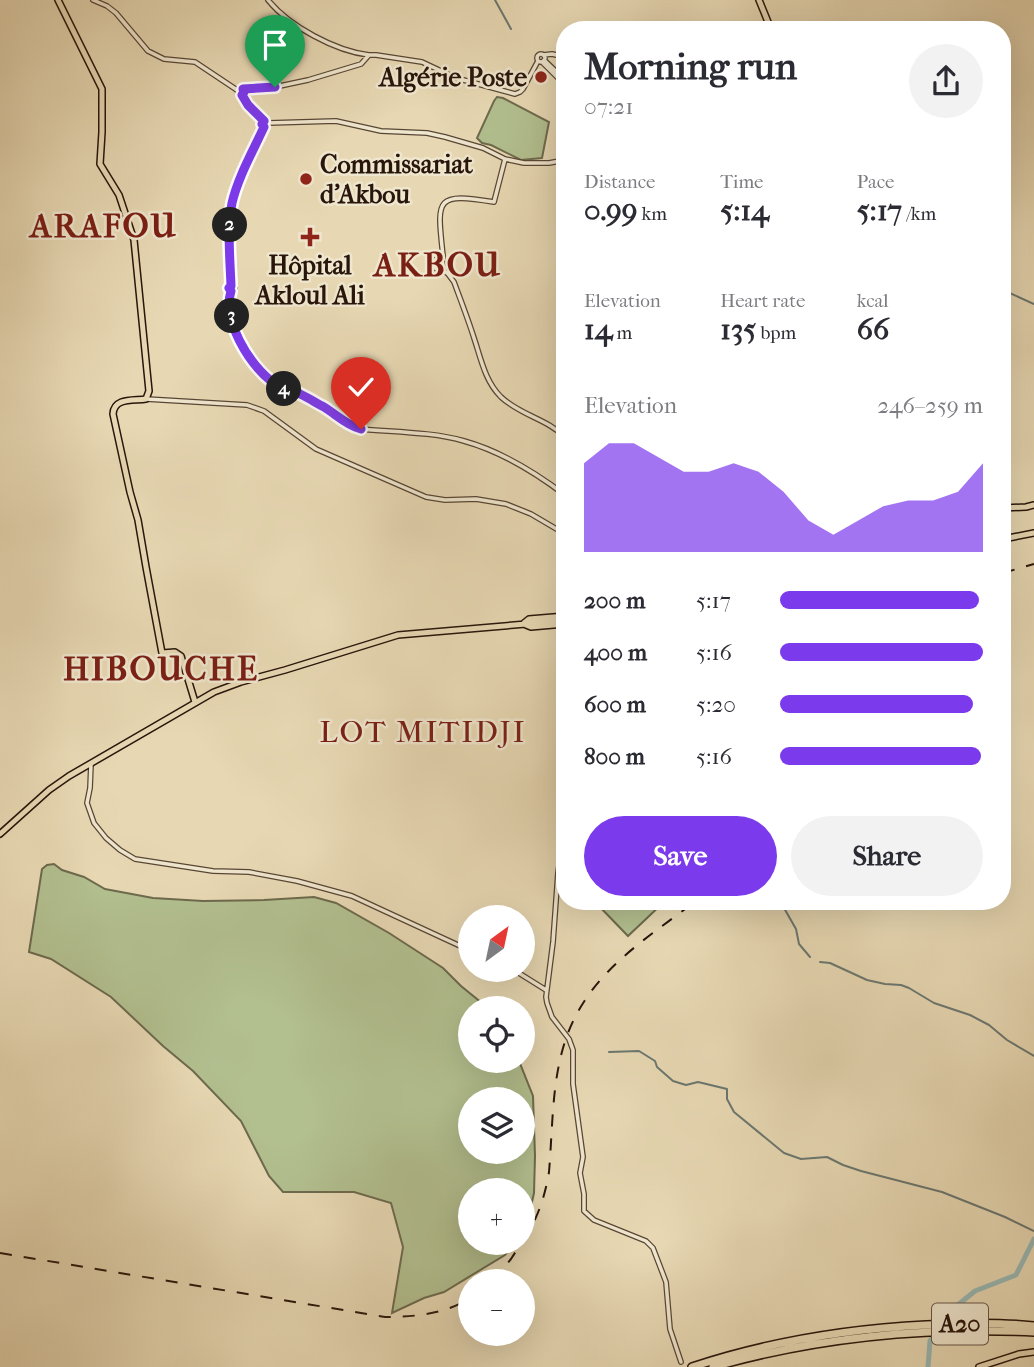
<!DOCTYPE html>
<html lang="en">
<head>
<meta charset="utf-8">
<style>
  :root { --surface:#fff; --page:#f2f2f3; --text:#2b2b33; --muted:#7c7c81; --accent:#7c3aed }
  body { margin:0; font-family:"IM FELL French Canon",serif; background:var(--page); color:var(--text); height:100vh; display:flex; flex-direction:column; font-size:26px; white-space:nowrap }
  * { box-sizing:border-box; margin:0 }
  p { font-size:23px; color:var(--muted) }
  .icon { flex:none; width:38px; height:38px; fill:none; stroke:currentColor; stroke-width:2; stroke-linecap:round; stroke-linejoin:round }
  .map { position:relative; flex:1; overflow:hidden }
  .panel { position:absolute; left:556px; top:21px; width:455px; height:889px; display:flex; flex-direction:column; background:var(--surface); border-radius:28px; box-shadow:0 7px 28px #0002 }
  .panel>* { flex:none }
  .needle { width:46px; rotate:33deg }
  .fabs { position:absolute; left:458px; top:905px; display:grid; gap:14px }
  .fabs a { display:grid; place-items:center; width:77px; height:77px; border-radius:50%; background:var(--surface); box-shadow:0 7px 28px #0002; font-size:35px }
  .pin { position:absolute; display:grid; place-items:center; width:60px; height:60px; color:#fff; margin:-72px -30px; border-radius:50% 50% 50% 0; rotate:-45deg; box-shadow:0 0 7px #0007 }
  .pin .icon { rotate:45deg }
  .km { position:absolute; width:35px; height:35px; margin:-18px; border-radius:50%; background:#222; color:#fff; font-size:19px; line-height:35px; text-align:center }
  .round { display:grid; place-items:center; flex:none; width:74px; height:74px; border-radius:37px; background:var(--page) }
  .head { display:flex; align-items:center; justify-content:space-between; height:119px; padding:0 28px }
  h1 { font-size:38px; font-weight:800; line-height:52px }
  .figures { display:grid; grid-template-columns:repeat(3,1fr); gap:10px; height:119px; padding:7px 28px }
  .figures div { display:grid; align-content:center }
  .figures b { font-size:30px; font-weight:800 }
  .figures small { font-size:19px; font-weight:400 }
  .figures p { font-size:19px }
  .chart { height:196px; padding:14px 28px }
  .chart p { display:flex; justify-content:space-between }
  .chart svg { width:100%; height:126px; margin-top:7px; fill:var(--accent); opacity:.7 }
  .action { display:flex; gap:14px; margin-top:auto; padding:14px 28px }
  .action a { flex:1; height:80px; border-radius:42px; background:var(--accent); color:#fff; font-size:28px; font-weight:800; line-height:80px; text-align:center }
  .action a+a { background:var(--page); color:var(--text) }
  ul { padding:0 28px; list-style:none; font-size:23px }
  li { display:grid; grid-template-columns:112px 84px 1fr; align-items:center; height:52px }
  li i { height:18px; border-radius:9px; background:var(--accent) }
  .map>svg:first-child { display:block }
  .green { fill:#b2bf8f; stroke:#6d6a4d; stroke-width:2; fill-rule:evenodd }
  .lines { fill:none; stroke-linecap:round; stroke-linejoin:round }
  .stream { stroke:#6b7770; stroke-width:2 }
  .river { stroke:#98b8b4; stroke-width:5 }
  .minor-casing { stroke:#584635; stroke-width:6 }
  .major-casing { stroke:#28150b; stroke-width:8 }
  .highway-casing { stroke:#28150b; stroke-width:10 }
  .minor { stroke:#efe6ce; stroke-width:3.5 }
  .major { stroke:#e7d8b3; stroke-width:5 }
  .highway { stroke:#e7d8b3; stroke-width:7 }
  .rail { stroke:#28150b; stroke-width:2; stroke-dasharray:12 12; stroke-linecap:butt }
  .route-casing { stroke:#fff; stroke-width:14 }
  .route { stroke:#7c3aed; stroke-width:9 }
  .poi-dot { fill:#8f2418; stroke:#efe6ce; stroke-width:2.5 }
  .labels { text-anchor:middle; stroke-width:5; stroke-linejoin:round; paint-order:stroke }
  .shield { fill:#efe6ce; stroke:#645446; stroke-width:2 }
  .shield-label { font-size:24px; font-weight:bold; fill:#28150b }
  .poi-label { font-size:26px; font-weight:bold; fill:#28150b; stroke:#efe6ce; text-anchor:end }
  .quarter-label { font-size:30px; letter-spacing:2px; fill:#7a1f14; stroke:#efe6ce }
  .district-label { font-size:33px; font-weight:bold; letter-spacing:2px; fill:#7a1f14; stroke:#efe6ce }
</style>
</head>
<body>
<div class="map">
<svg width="1034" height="1367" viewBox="0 0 1034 1367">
  <rect width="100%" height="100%" fill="#e7d8b3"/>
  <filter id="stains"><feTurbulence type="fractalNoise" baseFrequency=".00286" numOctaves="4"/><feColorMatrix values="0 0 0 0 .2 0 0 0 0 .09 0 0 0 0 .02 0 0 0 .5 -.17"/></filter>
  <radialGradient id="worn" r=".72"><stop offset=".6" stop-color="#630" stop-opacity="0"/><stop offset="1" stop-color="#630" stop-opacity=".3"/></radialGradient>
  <!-- green -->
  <path class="green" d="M497,97L503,98L549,122L542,158L521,160L491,145L482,143L477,138L494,101Z
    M54,864L62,870L84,877L105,889L153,898L203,901L264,900L314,897L336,903L389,933L443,968L461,986L488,1008H471V1060L519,1061L533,1096L535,1156L534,1193L526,1228L523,1232V1190H471V1242L515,1243L505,1255L444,1292L424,1298L392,1313L403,1247L391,1203L354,1192H283L269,1176L241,1121L193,1071L163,1046L111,997L51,959L29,952L42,869L47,865ZM471,1099H523V1152H471Z
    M598,901H665L628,936L598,905Z"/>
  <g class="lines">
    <!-- stream -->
    <path class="stream" d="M495,0L511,29
      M1003,290L1034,304
      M780,901L796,929L799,944L810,957
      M820,962L830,963L867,980L885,984L901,985L909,988L934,1003L970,1015L989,1025L1007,1040L1034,1056
      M609,1052L639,1051L655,1061L657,1067L673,1081L686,1085L698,1082L727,1089V1099L734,1112L784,1153L801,1159L827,1157L843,1165L861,1171L942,1192L1005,1217L1034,1231"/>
    <!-- river -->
    <path class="river" d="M928,1367L930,1341L954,1308L975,1291L1016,1275L1034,1239"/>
    <!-- minor casing -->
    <g class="minor-casing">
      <path id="minor" d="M93,0L107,6L116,13L148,51L164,59L195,62L237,90
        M268,0C289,26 335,51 369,55
        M537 58a4 4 0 1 1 8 0a4 4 0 1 1-8 0Z
        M543,55L552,54L565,57
        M544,60L565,80
        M542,62L565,85
        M237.5 91a3.5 3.5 0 1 1 7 0a3.5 3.5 0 1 1-7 0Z
        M243,89L275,87L308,80L361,64L369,55H376L422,62L456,78L515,94L520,92L523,89L538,61
        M242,95L248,105L264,121
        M268,123L264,121L263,125L265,127L268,125V123L336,121L381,131L427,133L445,137L483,148L505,159L524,163H549L565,160
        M433 264a5 5 0 1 1 10 0a5 5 0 1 1-10 0Z
        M442,261L443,256C437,199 434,192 494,202L505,159
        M441,268L448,274L454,282C461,301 468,319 474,338C481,359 485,381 501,397C520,415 547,419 565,437
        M231,285L235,288L233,291L229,289Z
        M231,286C231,258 227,230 232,203C238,176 253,151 264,126
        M231,291C222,321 249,362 271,381C276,385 284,391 290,392C297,393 293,391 300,394C308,397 316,403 324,407C337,415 346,425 361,429C394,432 433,432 464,441C500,451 536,473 565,495
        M146,399L247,405L264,411L316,449L426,497L445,500L476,499L506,504L531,514L565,534
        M91,764L90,788L87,803L94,823L106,838L120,850L135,859L213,871L249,872L297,881L352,896L471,951
        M565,823L558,873L553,942L546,997L547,1003L552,1017L569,1039L573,1050V1084L583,1157L580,1173L584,1194V1211L594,1220L646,1241L653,1248L666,1282L670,1329L681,1362
        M514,970L546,990"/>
    </g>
    <!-- major casing -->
    <g class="major-casing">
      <path id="major" d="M58,0L102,89V132L100,164L119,195L134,240L149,391L146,399C134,401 114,397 113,414L130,492L138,520L146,567L162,653L175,652L181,656L195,702
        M759,0L768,22L767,30
        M1003,508L1026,507L1034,505
        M1003,539L1034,533
        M524,623L529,619L565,616
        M526,625L531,627L565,624
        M0,834L49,790L69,776L214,692L241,682L285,670L398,635L562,621
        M979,1367L1019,1354L1034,1352"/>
    </g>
    <!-- highway casing -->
    <g class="highway-casing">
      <path id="highway" d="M692,1367C768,1342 846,1329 926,1325C962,1323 998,1322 1034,1326
        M713,1367C818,1337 926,1327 1034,1332"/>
    </g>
    <!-- minor -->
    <use href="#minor" class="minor"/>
    <!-- major -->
    <use href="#major" class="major"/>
    <!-- highway -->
    <use href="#highway" class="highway"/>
    <!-- rail -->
    <path class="rail" d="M1003,573L1034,564
      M523,1241C537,1220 545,1197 549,1172C552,1137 552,1094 560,1060C577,981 636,946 696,901
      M0,1253L385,1317C415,1317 444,1314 471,1298
      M493,1281L511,1259L522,1242"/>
  </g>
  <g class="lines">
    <!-- route casing -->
    <g class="route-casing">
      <path id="route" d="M275,87L243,89L244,92L242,95L248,105L264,121L262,124L264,127C253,151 238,177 232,203C227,230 230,258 231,286L229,288L231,291C222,321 249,363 271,381C276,385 284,391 290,392C298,393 293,390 300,394C309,398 316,403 324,407C337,415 346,425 361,429"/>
    </g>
    <!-- route -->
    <use href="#route" class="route"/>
  </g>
  <!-- markers -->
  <g class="poi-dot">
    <circle cx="541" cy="77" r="7"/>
    <circle cx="306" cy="179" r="7"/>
    <path d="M306.5 226.5h7v7h7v7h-7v7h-7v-7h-7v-7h7z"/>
  </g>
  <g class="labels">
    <!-- shield labels -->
    <rect class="shield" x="932" y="1303.5" width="56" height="41" rx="5"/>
    <g class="shield-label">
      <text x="960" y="1332">A20</text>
    </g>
    <!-- poi labels -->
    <g class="poi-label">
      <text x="527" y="86">Algérie Poste</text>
      <text x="320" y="173" text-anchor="start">Commissariat<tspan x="320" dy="30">d'Akbou</tspan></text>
      <text x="310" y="274" text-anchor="middle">Hôpital<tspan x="310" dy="30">Akloul Ali</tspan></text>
    </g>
    <!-- quarter labels -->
    <g class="quarter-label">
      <text x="423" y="742">LOT MITIDJI</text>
    </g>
    <!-- district labels -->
    <g class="district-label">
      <text x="104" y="237">ARAFOU</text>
      <text x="438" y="276">AKBOU</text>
      <text x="161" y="680">HIBOUCHE</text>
    </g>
  </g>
  <rect width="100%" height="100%" filter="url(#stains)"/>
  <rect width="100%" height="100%" fill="url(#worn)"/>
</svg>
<div class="fabs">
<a><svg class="needle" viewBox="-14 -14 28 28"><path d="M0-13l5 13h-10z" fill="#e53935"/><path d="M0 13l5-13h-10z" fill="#7c7c81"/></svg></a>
<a><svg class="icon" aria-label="locate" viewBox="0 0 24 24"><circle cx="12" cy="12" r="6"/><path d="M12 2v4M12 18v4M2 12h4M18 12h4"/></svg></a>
<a><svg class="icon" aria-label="layers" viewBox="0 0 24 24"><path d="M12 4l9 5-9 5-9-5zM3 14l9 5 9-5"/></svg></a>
<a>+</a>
<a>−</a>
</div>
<div class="pin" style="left:275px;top:87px;background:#1e9e55"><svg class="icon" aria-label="arrive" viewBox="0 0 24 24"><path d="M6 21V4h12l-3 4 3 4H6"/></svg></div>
<div class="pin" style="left:361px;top:429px;background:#d93025"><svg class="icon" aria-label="check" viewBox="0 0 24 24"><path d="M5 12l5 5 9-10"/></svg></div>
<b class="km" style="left:230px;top:225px">2</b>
<b class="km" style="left:232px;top:316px">3</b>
<b class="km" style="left:284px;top:389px">4</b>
<section class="panel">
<div class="head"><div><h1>Morning run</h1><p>07:21</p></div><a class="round"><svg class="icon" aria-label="share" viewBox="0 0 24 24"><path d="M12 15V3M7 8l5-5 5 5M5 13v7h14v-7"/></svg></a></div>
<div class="figures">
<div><p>Distance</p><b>0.99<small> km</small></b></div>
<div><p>Time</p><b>5:14</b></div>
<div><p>Pace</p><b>5:17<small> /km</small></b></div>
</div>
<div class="figures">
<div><p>Elevation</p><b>14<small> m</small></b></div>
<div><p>Heart rate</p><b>135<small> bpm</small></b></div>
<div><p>kcal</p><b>66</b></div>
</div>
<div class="chart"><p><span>Elevation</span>246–259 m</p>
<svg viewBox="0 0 160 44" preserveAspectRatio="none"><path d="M0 44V13L10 6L20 6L30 11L40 16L50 16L60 13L70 16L80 23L90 33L100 38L110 33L120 28L130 26L140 26L150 23L160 13V44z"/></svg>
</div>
<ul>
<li><b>200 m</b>5:17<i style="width:98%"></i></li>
<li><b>400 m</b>5:16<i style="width:100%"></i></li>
<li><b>600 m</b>5:20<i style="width:95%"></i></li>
<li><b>800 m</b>5:16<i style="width:99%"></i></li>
</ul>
<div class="action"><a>Save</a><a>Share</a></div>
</section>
</div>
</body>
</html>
